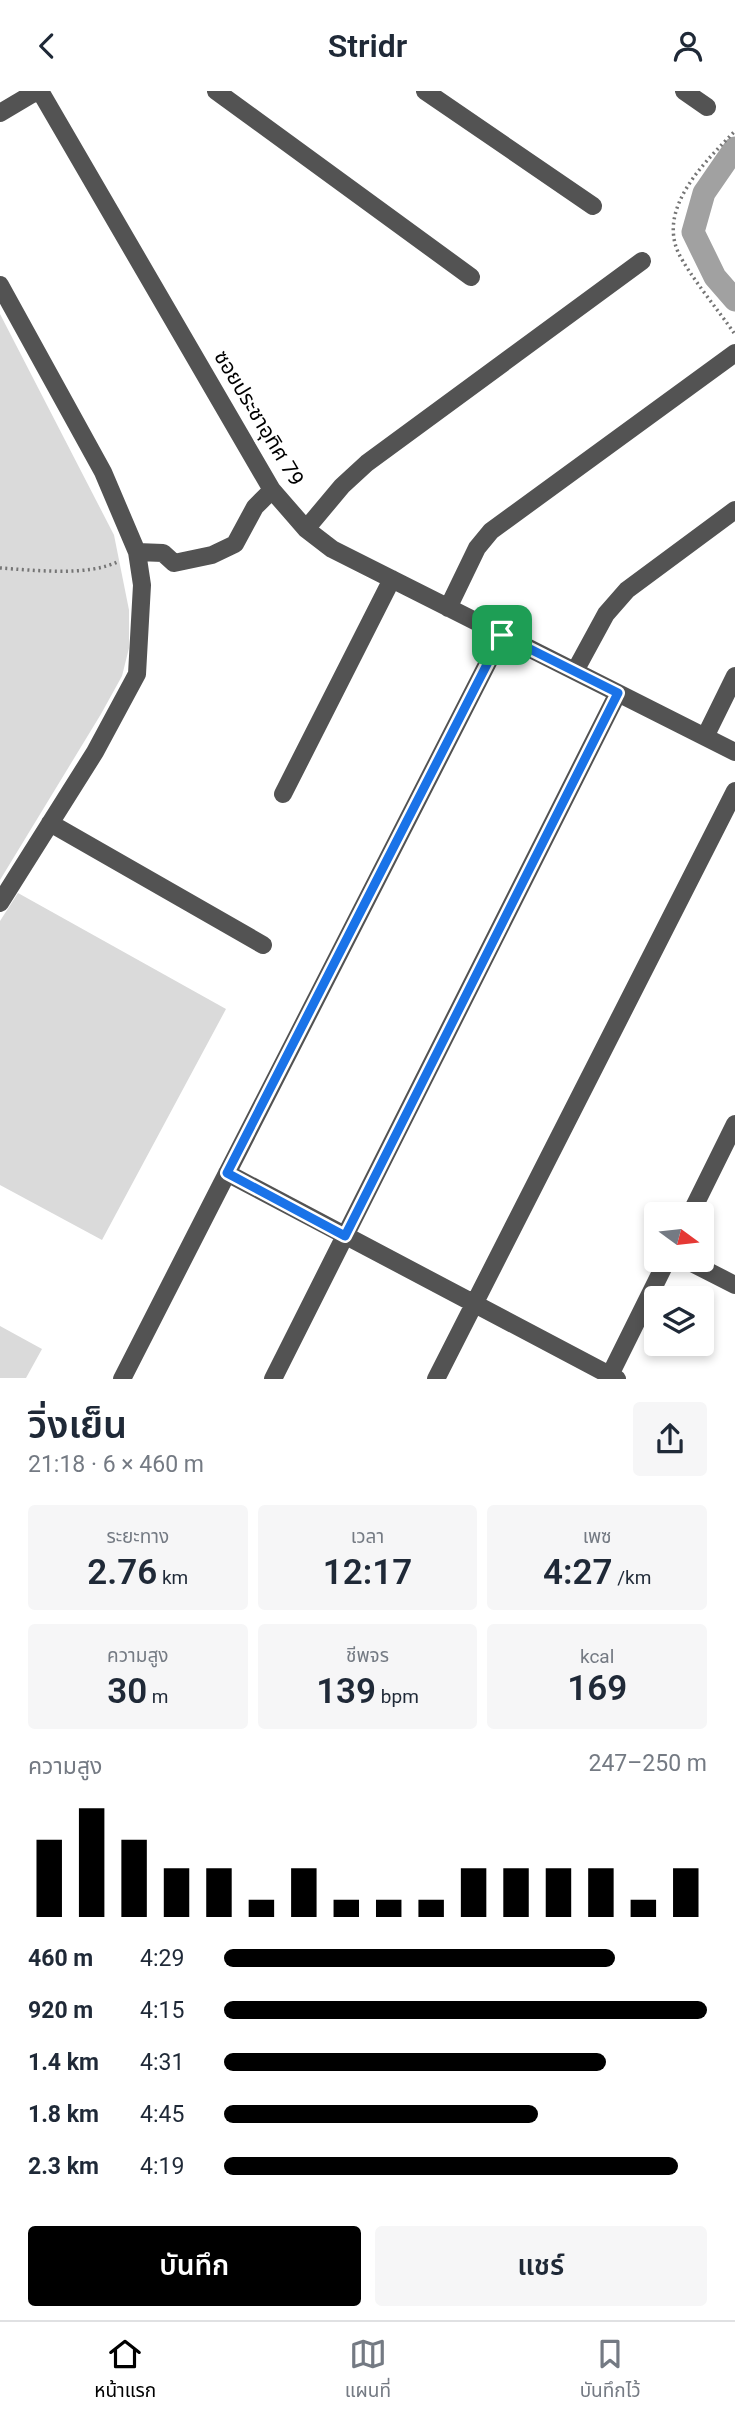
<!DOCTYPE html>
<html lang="th">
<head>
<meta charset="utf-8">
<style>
  :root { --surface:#fff; --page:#f6f6f7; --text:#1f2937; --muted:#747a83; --line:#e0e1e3; --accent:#000 }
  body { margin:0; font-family:Roboto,"Noto Sans Thai",sans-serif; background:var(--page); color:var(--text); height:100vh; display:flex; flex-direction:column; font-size:26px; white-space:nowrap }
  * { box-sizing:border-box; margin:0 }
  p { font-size:23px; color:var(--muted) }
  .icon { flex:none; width:38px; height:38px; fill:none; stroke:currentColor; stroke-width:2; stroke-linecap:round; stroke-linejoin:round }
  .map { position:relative; height:1288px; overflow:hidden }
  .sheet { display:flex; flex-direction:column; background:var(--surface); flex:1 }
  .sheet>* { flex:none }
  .needle { width:46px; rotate:105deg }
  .tools { position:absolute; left:644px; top:1111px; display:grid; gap:14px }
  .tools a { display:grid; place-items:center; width:70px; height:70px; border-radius:7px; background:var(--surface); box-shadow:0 4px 10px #0003; font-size:35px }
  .pin { position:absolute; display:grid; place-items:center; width:60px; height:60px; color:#fff; margin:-30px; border-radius:14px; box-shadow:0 4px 10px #0006 }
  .round { display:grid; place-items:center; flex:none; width:74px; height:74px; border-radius:7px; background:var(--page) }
  .overview { display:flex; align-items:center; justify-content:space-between; height:119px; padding:0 28px }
  h1 { font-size:38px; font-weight:600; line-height:52px }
  .stats { display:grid; grid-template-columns:repeat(3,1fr); gap:10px; height:119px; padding:7px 28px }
  .stats div { display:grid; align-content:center; border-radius:7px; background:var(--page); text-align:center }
  .stats b { font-size:35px; font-weight:600 }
  .stats small { font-size:19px; font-weight:400 }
  .stats p { font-size:19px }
  .chart { height:196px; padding:14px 28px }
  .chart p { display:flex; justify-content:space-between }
  .chart svg { width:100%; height:126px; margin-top:7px; stroke:var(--accent); stroke-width:6 }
  .primary-button { display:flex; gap:14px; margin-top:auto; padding:14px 28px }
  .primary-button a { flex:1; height:80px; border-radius:7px; background:var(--accent); color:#fff; font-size:28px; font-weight:600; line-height:80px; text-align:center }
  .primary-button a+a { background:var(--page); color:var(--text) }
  ul { padding:0 28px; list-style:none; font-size:23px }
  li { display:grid; grid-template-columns:112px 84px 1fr; align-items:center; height:52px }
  li i { height:18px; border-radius:9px; background:var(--accent) }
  header { display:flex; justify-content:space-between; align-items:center; height:91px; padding:0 28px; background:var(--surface); font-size:32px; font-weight:600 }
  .menu { display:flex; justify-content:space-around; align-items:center; height:98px; border-top:2px solid var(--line); background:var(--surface); font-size:19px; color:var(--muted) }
  .menu a { display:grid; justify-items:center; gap:4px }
  .menu .current { color:var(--accent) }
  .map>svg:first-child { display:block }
  .green { fill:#dadada }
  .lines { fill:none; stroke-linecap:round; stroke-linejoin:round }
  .canal { stroke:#a1a1a1; stroke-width:23 }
  .path { stroke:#757575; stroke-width:3.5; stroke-dasharray:2 3.5; stroke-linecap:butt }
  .minor { stroke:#535353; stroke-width:18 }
  .route-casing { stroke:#fff; stroke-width:14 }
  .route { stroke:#1a73e8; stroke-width:9 }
  .labels { text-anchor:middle; stroke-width:7; stroke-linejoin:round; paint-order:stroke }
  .street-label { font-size:21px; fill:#000; stroke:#fff }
</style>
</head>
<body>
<header><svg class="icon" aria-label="back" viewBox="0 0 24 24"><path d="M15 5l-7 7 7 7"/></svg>Stridr<svg class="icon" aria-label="person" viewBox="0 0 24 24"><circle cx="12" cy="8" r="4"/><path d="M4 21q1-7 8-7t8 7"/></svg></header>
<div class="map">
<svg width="735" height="1288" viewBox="0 0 735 1288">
  <rect width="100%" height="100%" fill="#fff"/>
  <!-- green -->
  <path class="green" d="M0,223L114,444L129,519V557L122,585L101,623L0,789Z
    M18,802L226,918L102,1149L0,1094V830Z
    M0,1235L42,1258L26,1287H0Z"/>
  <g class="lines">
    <!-- canal -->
    <path class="canal" d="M735,57L704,102L693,141L715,186L735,209"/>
    <!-- path -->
    <path class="path" d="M734,242C719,220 689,184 678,161C658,115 706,70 735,40
      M0,477C33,479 89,486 119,470"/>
    <!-- minor -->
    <path class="minor" d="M40,0L272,399L306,438L332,458L735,661
      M216,0L471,186
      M425,0L593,115
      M684,0L707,16
      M0,22L37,0
      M0,194L103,381L137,461L142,494L137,583L95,661L0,812
      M306,438L342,395L367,372L642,170
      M137,461L163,462L174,472L212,464L235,453L255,416L272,399
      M448,517L477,457L491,440L735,262
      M575,580L606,523L627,499L735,419
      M705,646L735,585
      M283,703L392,488
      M50,732L263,854
      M227,1082L617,1288
      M690,1124L735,1033
      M686,1169L735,1194
      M122,1288L502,544
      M273,1288L618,602
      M436,1288L735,700
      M608,1288L667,1169"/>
  </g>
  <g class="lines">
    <!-- route casing -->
    <g class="route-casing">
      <path id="route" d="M502,544L618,602L345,1145L227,1082Z"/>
    </g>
    <!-- route -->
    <use href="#route" class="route"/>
  </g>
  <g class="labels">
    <!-- street labels -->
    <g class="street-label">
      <text transform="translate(259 327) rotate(59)" y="7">ซอยประชาอุทิศ 79</text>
    </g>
  </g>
</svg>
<div class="tools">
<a><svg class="needle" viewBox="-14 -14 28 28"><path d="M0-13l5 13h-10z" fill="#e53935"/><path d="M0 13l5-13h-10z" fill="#747a83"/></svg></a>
<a><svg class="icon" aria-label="layers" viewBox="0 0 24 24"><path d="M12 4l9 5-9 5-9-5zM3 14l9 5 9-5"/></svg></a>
</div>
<div class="pin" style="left:502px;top:544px;background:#1e9e55"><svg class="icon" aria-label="arrive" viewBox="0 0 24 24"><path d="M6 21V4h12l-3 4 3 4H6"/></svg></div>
</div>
<section class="sheet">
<div class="overview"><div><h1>วิ่งเย็น</h1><p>21:18 · 6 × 460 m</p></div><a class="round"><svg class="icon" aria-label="share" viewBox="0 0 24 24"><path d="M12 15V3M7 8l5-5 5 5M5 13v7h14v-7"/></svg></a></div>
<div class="stats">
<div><p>ระยะทาง</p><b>2.76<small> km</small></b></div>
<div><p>เวลา</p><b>12:17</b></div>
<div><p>เพซ</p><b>4:27<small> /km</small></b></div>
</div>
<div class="stats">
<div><p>ความสูง</p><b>30<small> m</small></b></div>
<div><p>ชีพจร</p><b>139<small> bpm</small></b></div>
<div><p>kcal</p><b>169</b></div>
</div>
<div class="chart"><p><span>ความสูง</span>247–250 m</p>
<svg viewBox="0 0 160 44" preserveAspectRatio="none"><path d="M5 44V17M15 44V6M25 44V17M35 44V27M45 44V27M55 44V38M65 44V27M75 44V38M85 44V38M95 44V38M105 44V27M115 44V27M125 44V27M135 44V27M145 44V38M155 44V27"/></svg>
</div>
<ul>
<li><b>460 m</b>4:29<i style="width:81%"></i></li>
<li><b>920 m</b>4:15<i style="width:100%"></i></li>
<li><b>1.4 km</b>4:31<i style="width:79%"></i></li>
<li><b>1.8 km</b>4:45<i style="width:65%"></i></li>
<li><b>2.3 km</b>4:19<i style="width:94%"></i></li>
</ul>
<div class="primary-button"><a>บันทึก</a><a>แชร์</a></div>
</section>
<nav class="menu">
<a class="current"><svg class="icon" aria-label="home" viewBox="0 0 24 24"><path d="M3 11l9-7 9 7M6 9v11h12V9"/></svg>หน้าแรก</a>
<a><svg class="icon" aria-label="map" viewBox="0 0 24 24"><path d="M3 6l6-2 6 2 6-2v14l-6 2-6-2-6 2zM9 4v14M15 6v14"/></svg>แผนที่</a>
<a><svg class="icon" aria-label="saved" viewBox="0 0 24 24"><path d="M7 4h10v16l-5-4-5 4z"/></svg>บันทึกไว้</a>
</nav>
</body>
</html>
